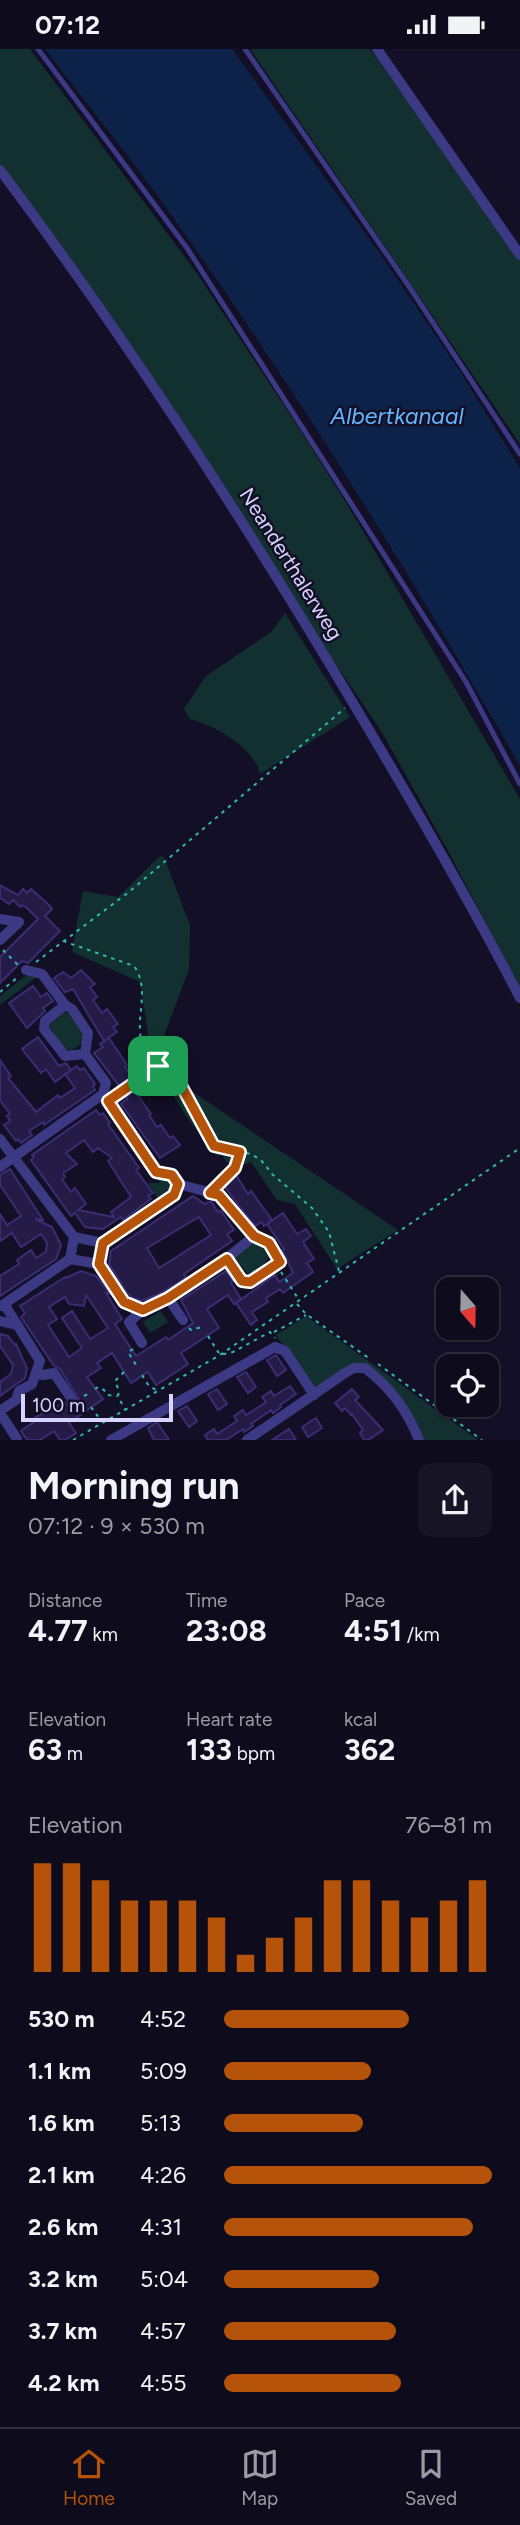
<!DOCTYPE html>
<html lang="en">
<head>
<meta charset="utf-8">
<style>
  :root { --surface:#0e0b1c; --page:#171425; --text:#f1f3f6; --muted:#9b9ba3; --line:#2e2b3b; --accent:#b45309 }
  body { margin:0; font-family:Figtree,sans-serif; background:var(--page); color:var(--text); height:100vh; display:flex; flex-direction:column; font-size:26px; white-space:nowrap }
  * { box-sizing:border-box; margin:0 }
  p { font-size:23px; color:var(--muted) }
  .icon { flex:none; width:38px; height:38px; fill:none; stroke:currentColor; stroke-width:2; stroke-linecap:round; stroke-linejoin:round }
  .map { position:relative; height:1391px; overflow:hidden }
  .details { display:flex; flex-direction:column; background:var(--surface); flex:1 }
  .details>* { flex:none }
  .needle { width:46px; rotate:160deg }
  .buttons { position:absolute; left:436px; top:1228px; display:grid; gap:14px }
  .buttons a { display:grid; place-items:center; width:63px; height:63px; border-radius:14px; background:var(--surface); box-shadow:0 2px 5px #0004,0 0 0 2px var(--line); font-size:35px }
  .scale { position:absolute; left:21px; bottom:18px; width:152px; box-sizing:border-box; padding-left:7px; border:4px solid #d9d4ff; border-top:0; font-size:19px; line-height:24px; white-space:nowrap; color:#d9d4ff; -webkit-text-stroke:5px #130f26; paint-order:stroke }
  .pin { position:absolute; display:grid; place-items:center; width:60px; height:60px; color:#fff; margin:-30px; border-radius:14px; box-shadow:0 4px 10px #0006 }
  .round { display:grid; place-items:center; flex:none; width:74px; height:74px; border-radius:14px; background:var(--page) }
  .overview { display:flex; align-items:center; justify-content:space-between; height:119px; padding:0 28px }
  h1 { font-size:38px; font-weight:700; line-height:52px }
  .stats { display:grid; grid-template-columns:repeat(3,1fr); gap:10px; height:119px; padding:7px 28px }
  .stats div { display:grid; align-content:center }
  .stats b { font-size:30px; font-weight:700 }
  .stats small { font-size:19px; font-weight:400 }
  .stats p { font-size:19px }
  .chart { height:196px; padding:14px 28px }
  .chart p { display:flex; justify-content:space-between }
  .chart svg { width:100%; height:126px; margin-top:7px; stroke:var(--accent); stroke-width:6 }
  ul { padding:0 28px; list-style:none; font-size:23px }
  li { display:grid; grid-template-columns:112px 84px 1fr; align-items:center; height:52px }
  li i { height:18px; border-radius:9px; background:var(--accent) }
  .status { display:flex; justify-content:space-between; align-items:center; height:49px; padding:0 35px; background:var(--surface); direction:ltr }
  .status svg { height:19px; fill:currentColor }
  .tabs { display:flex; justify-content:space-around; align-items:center; height:98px; border-top:2px solid var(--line); background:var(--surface); font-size:19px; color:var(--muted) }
  .tabs a { display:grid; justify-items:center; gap:4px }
  .tabs .selected { color:var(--accent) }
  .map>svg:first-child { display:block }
  .green { fill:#12302f }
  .water { fill:#0c2248 }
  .building { fill:#241b47; stroke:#3b2d73; stroke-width:2; fill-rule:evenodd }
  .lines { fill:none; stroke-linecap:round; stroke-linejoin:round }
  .path { stroke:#2fb8b0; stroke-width:2; stroke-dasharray:3.5 5; stroke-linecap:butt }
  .lane { stroke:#3d3a85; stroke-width:5 }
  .street { stroke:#3d3a85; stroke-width:10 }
  .route-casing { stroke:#fff; stroke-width:14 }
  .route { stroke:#b45309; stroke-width:9 }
  .labels { text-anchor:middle; stroke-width:5; stroke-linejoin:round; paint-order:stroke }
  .street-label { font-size:21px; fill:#d9d4ff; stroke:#130f26 }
  .water-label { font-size:23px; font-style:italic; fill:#62b6ff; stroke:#130f26 }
</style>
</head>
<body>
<div class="status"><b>07:12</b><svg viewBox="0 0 49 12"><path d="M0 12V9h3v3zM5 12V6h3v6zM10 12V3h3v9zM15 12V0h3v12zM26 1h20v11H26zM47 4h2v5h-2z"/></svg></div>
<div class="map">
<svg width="520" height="1391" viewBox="0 0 520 1391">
  <rect width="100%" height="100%" fill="#130f26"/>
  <!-- green -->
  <path class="green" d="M0,0H30L196,223L310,396L350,460L520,750V939L446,798L383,685L0,117Z
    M250,0H370L520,207V395Z
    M285,564L350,668L260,725C255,699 214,676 190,670L184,660L206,627L271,583Z
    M160,807L164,808L190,876L189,920L153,1016L398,1181L337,1220L295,1155L277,1151L251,1113L232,1120L221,1105L217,1107L191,1074L153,1016L140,933L72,903L83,842L118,848Z
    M28,925L38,927L0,956V947Z
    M64,963L71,965L85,986L84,993L72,1001L65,1000L50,979V975Z
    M160,1126L169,1127L172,1133L168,1147L160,1153L148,1134H159Z
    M254,1194L265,1198L269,1207L258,1225L253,1227L247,1224L234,1207Z
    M160,1262L168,1273L150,1284L143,1273Z
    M306,1267L478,1391H423L367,1318L314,1342L276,1286Z"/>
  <!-- water -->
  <path class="water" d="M45,0H232L381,206L459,321L520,419V717C414,531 301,348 177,174C135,114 89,58 45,0Z"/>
  <!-- building -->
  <path class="building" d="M0,836L18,846L23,840L27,844L31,840L50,857L52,860L45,867L60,882L28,914L22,912L0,934V908L38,870L27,859L22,856L20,858L13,851L9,855L0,849Z
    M81,921L95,935L90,938L97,948L93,951L102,964L107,960L118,975L113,978L117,983L104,992L73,940L65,943L54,929L63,923L71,929Z
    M33,937L41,948L47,944L53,952L43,959L45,962L27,979L9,954Z
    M38,988L59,1017L66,1014L71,1021L55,1033L46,1020L41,1024L22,1000Z
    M109,989L127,1016L125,1018L135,1031L130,1035L151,1065L149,1066L157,1078L161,1076L170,1089L173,1087L180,1096L160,1109L121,1055L127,1050L126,1046L94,1004L103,998L100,995Z
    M0,1011L11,1027L8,1029L36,1063L58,1046L60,1049L75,1039L65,1025L77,1017L80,1021L84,1019L95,1035L93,1037L95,1041L44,1076L43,1073L29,1082L32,1086L21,1094L18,1090L16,1092L4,1076L10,1072L7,1067L10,1065L0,1051Z
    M96,1061L100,1066L103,1064L110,1074L108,1075L139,1119L136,1121L153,1144L148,1147L151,1150L123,1171L121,1168L103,1180L85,1178L75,1164L71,1167L31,1111L34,1108L32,1106ZM84,1091L93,1103L98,1099L112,1109L108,1112L131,1148L111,1163L114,1168L78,1161L86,1155L75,1139L71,1143L62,1130L65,1128L63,1124L77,1115L66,1104Z
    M10,1120L43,1171L35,1170L52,1178L61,1196L56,1210L0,1247V1227L19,1215L17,1211L31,1201L36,1209L46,1203L47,1194L41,1185L21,1198L12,1184L0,1192V1165L7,1176L21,1167L0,1136V1126Z
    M234,1123L248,1145L251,1142L272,1171L264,1177L262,1173L255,1177L238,1156L221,1132Z
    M193,1147L205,1155L211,1152L218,1163L221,1162L234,1181L227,1185L232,1192L184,1225L186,1229L157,1246L141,1252L129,1247L109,1215L111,1202ZM199,1168L211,1186L159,1219L147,1199Z
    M283,1164L297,1185L306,1180L311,1187L303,1193L314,1210L307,1214L313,1223L283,1244L280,1240L266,1249L268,1253L252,1263L257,1271L251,1276L236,1254L275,1226L279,1233L293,1224L282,1201L284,1200L267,1175Z
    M81,1222L96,1227L110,1245L106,1244L122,1270L115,1275L136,1307L166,1288L168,1291L193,1274L181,1251L226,1222L233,1232L231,1234L241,1250L234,1255L228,1246L207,1260L219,1279L181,1304L188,1315L156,1336L148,1323L131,1334L112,1304L97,1314L101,1319L87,1328L103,1350L69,1374L76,1384L65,1391H60L54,1382L40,1391H27L21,1382L35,1372L34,1369L65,1353L70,1359L77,1358L80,1352L60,1320L54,1317L21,1268L25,1264L20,1257L65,1228L66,1229ZM86,1246L108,1279L90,1290L72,1262L62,1269L82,1299L69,1308L48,1276L57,1270L49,1258L65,1248L69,1255L84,1257Z
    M0,1285L8,1287L15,1296L16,1295L27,1319L25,1329L0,1347V1333L11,1325L13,1316L0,1297Z
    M276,1306L286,1321L277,1327L267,1311Z
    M246,1323L256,1338L248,1344L237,1328Z
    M290,1337L296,1345L280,1356L281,1358L273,1364L271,1361L251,1375L253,1377L244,1383L243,1380L226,1391H208L205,1386L214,1380L217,1385L237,1372L234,1367L243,1361L246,1366L257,1359L266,1353L262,1348L271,1342L274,1347Z
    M217,1340L227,1355L218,1361L208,1345Z
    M352,1340L359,1348L355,1351L383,1381L368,1391H364L360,1384L363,1381L352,1365L351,1366L345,1359L342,1362L335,1354Z
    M187,1357L197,1372L189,1378L178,1362Z
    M316,1369L322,1379L308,1388L302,1378Z
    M157,1373L169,1391H154L148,1379Z
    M289,1380L296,1391H272Z"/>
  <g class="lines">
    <!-- path -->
    <path class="path" d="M63,892L134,917C150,939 136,966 141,991C146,1014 170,1023 183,1040C196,1056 205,1078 214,1097L251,1105L261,1111L272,1125L312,1159L329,1183L339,1222
      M3,901L19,917
      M36,913L129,843L345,659
      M0,943L18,928
      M117,1046L158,1017
      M218,1136L235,1119L240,1104
      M281,1223L299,1251
      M297,1255L306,1265L370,1310
      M189,1279L191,1281L202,1278L203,1279
      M274,1283L306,1266
      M208,1287L220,1306L233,1303L270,1283L275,1289
      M133,1300L128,1303L138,1319
      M378,1315L482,1391
      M124,1323L115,1332L119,1342L118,1347L125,1361
      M142,1326L149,1337L158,1342
      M95,1340L98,1338L104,1341L107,1346L117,1347
      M84,1347L88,1345
      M91,1358L102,1373
      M73,1391L220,1306L520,1099"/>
    <!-- lane -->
    <path class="lane" d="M38,0L187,199L466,633L520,735
      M245,0L408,236L520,405"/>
    <!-- street -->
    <path class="street" d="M377,0L520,206
      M0,121C128,292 244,471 353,654C411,751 468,848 520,949
      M0,870L19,873L0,891
      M26,921L42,925L65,956L72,960L88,984L85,1005L106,1034L103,1045L156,1123L172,1126L178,1135L174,1146L103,1194L74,1188
      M65,956L45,972L44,980L65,1007L85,1005
      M0,1090L74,1188
      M0,1118L103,1045
      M178,1135L219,1146L254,1187L269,1194L280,1213L250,1233L242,1232L227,1210
      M70,1210L99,1215
      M70,1210L74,1188
      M99,1215L124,1253L143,1261C183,1242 220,1216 254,1187
      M99,1215L103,1194
      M168,1249L183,1271
      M1,1257L70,1210
      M0,1272L17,1276
      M142,1294L129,1273L143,1261
      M37,1325L43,1326L54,1324L73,1352
      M0,1362L16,1351L19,1342L32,1335L40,1312L4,1255
      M0,1364L17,1390
      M111,1391L275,1298L285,1302L314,1346
      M247,1391L345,1324L354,1319H365C389,1337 408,1363 419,1391"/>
  </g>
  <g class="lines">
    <!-- route casing -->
    <g class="route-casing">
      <path id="route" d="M158,1017L182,1038L214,1097L240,1103L235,1119L210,1144L219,1146L254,1187L269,1194L280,1213L250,1233L242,1232L227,1210L168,1249L143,1261L124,1253L99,1215L103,1194L174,1146L178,1135L172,1126L156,1123L108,1052Z"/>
    </g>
    <!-- route -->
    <use href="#route" class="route"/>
  </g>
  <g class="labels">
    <!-- street labels -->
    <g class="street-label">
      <text transform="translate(291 515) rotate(58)" y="7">Neanderthalerweg</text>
    </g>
    <!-- water labels -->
    <g class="water-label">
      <text x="397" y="375">Albertkanaal</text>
    </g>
  </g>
</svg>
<div class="buttons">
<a><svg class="needle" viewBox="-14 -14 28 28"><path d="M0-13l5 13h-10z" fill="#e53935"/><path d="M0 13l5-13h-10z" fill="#9b9ba3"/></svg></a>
<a><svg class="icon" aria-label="locate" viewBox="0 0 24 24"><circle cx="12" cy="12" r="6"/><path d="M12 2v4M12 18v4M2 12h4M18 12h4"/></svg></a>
</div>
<div class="scale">100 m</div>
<div class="pin" style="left:158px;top:1017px;background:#1e9e55"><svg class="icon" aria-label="arrive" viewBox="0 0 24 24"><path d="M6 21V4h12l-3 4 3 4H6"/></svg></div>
</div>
<section class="details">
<div class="overview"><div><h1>Morning run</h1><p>07:12 · 9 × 530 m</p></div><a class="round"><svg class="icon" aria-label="share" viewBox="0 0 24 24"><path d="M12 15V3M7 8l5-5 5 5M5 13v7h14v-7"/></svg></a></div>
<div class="stats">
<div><p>Distance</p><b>4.77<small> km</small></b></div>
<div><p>Time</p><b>23:08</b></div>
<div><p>Pace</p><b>4:51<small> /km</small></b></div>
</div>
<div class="stats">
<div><p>Elevation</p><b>63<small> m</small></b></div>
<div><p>Heart rate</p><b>133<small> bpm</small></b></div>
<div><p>kcal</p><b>362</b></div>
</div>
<div class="chart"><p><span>Elevation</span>76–81 m</p>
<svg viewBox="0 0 160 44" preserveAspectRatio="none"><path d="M5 44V6M15 44V6M25 44V12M35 44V19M45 44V19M55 44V19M65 44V25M75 44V38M85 44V32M95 44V25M105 44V12M115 44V12M125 44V19M135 44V25M145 44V19M155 44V12"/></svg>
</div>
<ul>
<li><b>530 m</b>4:52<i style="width:69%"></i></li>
<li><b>1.1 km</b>5:09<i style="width:55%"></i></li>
<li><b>1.6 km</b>5:13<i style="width:52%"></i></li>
<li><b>2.1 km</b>4:26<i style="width:100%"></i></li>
<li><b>2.6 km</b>4:31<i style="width:93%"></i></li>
<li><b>3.2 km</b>5:04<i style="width:58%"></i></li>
<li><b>3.7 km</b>4:57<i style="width:64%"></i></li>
<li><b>4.2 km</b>4:55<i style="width:66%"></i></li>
</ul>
</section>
<nav class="tabs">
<a class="selected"><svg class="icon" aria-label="home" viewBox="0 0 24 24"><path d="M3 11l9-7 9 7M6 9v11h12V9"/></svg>Home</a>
<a><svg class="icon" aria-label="map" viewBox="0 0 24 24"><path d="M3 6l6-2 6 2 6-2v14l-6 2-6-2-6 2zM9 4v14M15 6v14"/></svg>Map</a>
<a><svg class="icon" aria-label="saved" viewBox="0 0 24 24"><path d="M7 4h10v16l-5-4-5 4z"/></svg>Saved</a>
</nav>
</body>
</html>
